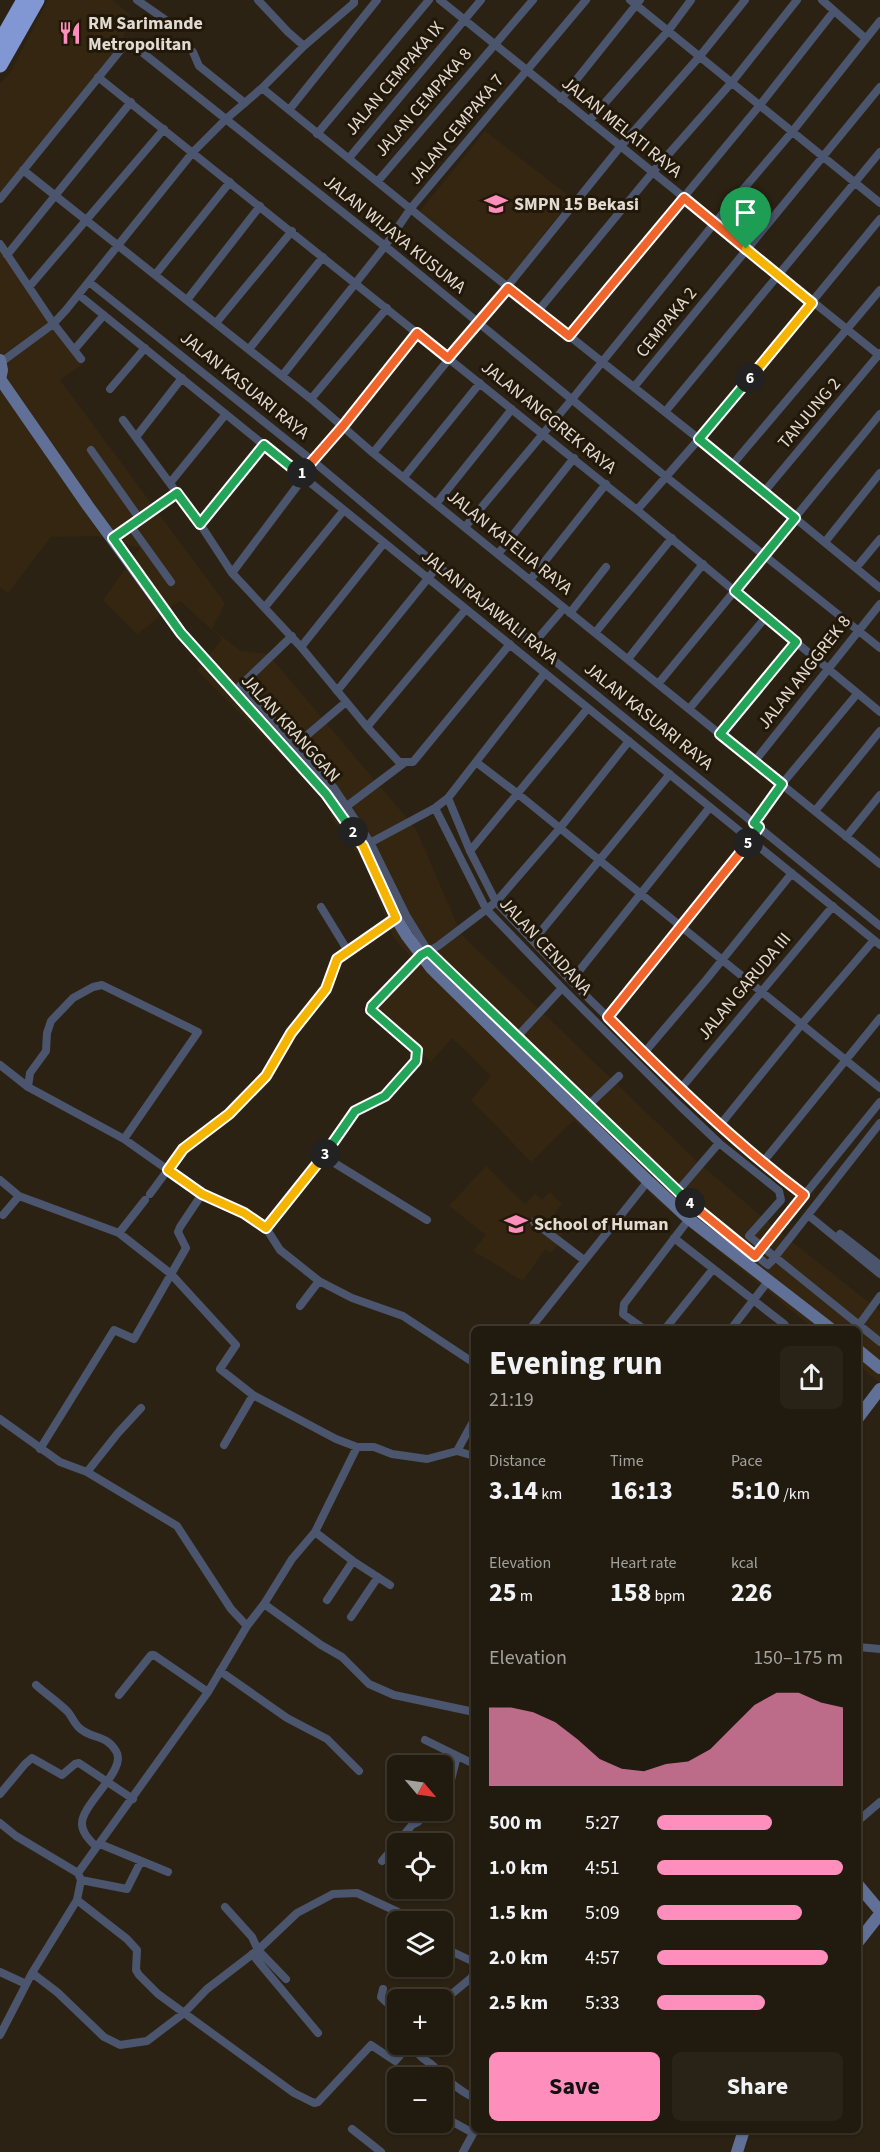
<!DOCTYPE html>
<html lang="en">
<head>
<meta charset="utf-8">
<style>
  :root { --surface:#211a0e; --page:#292317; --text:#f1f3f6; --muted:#a2a19e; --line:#3e382e; --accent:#fe8ebc }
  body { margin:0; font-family:"Source Sans 3",sans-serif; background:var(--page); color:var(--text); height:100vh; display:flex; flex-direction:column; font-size:22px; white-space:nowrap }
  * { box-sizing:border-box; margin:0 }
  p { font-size:20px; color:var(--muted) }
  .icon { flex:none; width:33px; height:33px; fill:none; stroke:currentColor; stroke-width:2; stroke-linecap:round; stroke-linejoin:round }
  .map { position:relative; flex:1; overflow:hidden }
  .sheet { position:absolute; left:471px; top:1326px; width:390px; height:807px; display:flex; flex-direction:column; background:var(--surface); border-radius:9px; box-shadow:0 2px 4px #0004,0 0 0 2px var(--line) }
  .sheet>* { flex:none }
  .needle { width:39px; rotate:119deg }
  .tools { position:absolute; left:387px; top:1755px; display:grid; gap:12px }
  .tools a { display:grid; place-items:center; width:66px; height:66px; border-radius:9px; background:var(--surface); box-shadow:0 2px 4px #0004,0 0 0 2px var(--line); font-size:30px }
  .pin { position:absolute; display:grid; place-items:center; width:51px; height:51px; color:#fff; margin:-62px -26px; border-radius:50% 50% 50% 0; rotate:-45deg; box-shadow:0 0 6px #0007 }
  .pin .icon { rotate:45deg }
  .km { position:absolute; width:30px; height:30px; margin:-15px; border-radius:50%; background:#222; color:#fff; font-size:16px; line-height:30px; text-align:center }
  .round { display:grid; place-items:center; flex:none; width:63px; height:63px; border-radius:9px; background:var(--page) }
  .overview { display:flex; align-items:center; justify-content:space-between; height:102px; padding:0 18px }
  h1 { font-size:33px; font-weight:700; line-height:45px }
  .figures { display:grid; grid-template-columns:repeat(3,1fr); gap:9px; height:102px; padding:6px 18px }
  .figures div { display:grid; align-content:center }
  .figures b { font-size:26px; font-weight:700 }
  .figures small { font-size:16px; font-weight:400 }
  .figures p { font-size:16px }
  .chart { height:168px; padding:12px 18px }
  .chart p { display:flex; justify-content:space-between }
  .chart svg { width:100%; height:108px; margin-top:6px; fill:var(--accent); opacity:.7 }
  .action { display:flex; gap:12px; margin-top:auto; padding:12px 18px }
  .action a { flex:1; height:69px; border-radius:9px; background:var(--accent); color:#111; font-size:24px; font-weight:700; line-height:69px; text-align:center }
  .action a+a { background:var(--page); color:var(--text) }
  ul { padding:0 18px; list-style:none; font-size:20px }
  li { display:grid; grid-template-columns:96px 72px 1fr; align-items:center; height:45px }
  li i { height:15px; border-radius:8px; background:var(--accent) }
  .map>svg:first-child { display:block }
  .built { fill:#342611 }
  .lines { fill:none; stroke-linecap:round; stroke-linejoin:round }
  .street { stroke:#4b556d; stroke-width:8 }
  .secondary { stroke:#617097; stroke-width:12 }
  .highway { stroke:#8197d4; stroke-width:15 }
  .split-1-casing { stroke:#fff; stroke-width:12 }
  .split-2-casing { stroke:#fff; stroke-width:12 }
  .split-3-casing { stroke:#fff; stroke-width:12 }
  .split-4-casing { stroke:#fff; stroke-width:12 }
  .split-5-casing { stroke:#fff; stroke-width:12 }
  .split-6-casing { stroke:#fff; stroke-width:12 }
  .split-7-casing { stroke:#fff; stroke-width:12 }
  .split-1 { stroke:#f0652b; stroke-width:8 }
  .split-2 { stroke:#22a559; stroke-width:8 }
  .split-3 { stroke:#f5b400; stroke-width:8 }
  .split-4 { stroke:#22a559; stroke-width:8 }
  .split-5 { stroke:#f0652b; stroke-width:8 }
  .split-6 { stroke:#22a559; stroke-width:8 }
  .split-7 { stroke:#f5b400; stroke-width:8 }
  .labels { text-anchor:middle; stroke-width:6; stroke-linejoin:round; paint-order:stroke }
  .poi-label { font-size:18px; font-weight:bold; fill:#e2dbd2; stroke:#221809; text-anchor:start }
  .street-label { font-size:18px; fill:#e2dbd2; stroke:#221809 }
</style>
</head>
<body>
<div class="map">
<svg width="880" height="2152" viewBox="0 0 880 2152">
  <rect width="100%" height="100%" fill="#2c2213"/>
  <!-- built -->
  <path class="built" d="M48,0H112L130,14L120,49L0,197V84L11,71Z
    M485,131L572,198L507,281L420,211Z
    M0,248L82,365L60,380L225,603L212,629L241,651L268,654L416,829L461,934L701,1165L786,1237L880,1311V1383L858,1365V1329H814L664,1207L574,1120L531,1162L471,1100L491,1076L452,1038L431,1062L372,1006L415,962L393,937L365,865L331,817L329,804L197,670L222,639L180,601L137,634L103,600L140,548L97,536L51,537L8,593L0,588Z
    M486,1166L525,1204L535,1194L542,1200L550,1192L562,1204L553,1216L566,1229L561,1236L563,1239L551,1253L545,1249L523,1281L473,1251L486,1235L449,1206Z"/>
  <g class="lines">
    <!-- street -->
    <path class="street" d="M137,0L170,23
      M258,0L288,32L304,46
      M440,0L880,356
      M630,0L880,203
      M822,0L865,38
      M193,52L199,66L245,103
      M98,77L637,510L880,712
      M262,88L304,46L354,3V0
      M561,99L640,0
      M289,110L377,0
      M589,121L668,31L691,0
      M317,134L429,0
      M349,158L481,0
      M23,170L311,399L373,453L880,864
      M378,181L533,0
      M0,199L123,47L133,45L385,246L665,476L880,648
      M0,244L53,323L81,359
      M7,255L131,102
      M155,275L230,182
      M89,282L313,461L438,566L880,926
      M29,287L164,129
      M79,295L880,945
      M187,300L260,206
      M538,311L652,173L732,82L797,0
      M216,323L292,231
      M569,336L760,105L834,11
      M249,349L323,257
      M74,350L104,315
      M0,363L53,324L66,310L193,152L226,119L262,88L445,237L699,439L880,588
      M282,376L385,246L411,208L586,0
      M634,387L880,87
      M110,389L145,348
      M311,399L387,308
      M665,412L880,152
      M123,420L200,524L232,573L301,647L367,727L399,762H413L510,644
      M136,437L182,378
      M91,450L139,518
      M373,453L620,147L700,56L745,0
      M732,465L880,290
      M301,475L343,426L417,333
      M404,477L480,383
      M170,483L226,414
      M764,492L880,353
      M436,504L512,409
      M637,510L699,439L880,219
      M200,524L264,445
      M130,525L171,582
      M465,527L573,398L717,220L792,132L880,21
      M113,538L177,493
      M825,542L880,473
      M498,554L574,458
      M856,568L880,539
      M232,573L304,477
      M530,580L606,484
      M265,607L344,510
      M570,613L606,567
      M595,633L672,538
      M534,643L564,608
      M301,647L384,543
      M628,659L703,564
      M658,684L880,414
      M242,685L334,788L370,842L406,915L428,951L516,1038L588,1104L677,1192L768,1265
      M238,688L292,636
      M337,691L438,566
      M689,709L766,617
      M367,727L466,609
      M720,734L796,642
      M292,748L346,702
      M476,762L518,794L880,1088
      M754,762L880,604
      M448,798L470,851L496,902L571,981L644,1053L729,1133L804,1195
      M347,806L404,763
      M435,808L486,909L562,988L680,1106L719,1143L779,1191L781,1200L749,1236L880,1342
      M815,811L880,731
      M754,823L782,784L857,694
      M846,837L880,795
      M366,845L435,808L448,798L545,673
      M470,851L588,708
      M321,907L348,951
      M533,941L670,774
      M571,981L710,807
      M608,1017L759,827
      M516,1038L562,988
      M644,1053L706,980L792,873
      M0,1065L28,1087L124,1139L202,1194L244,1213L266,1228L280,1250L319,1281L352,1298L403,1316L474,1363
      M28,1087L30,1073L46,1051L47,1033L51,1021L73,998L93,987L102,985L198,1032L124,1139
      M682,1087L833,906
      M580,1113L619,1076
      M720,1125L801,1025L874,940
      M323,1156L427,1220
      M763,1162L880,1018
      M0,1180L19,1196L119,1233L171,1274L236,1345L220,1369L253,1395L336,1439L357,1447H374L392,1454L427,1459L457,1451L474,1456
      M677,1192L719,1143
      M150,1194L183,1149L229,1114L266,1076L291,1033L326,989L337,959L396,918
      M3,1215L19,1196
      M808,1215L880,1274
      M534,1222L584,1260
      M266,1228L323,1156L355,1111L385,1096L416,1061L417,1050L372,1012V1006L421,955L438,946L496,902L560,828L629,741
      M119,1233L145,1200
      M840,1234L880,1265
      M674,1238L784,1324L788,1329
      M759,1251L880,1102
      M771,1262L880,1123
      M300,1306L319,1281
      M530,1329L648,1181
      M644,1329L623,1314L624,1304L689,1219
      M665,1329L713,1269
      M731,1329L769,1280
      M856,1329L880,1296
      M0,1419L60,1462L87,1472L177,1526L231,1609L247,1626
      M224,1445L253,1395
      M40,1449L114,1330L134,1339L186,1248L178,1232L180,1227L202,1194
      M457,1451L474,1420
      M87,1472L118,1433L141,1408
      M315,1532L353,1561L390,1585
      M327,1600L353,1561
      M264,1604L321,1645L342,1657L369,1684L394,1695L474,1712
      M351,1617L378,1577
      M858,1647L880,1649
      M220,1671L287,1718L327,1739L359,1771
      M36,1685C46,1694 58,1702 68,1712C73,1718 75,1726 82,1730C94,1739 106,1735 116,1751C128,1770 81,1804 82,1824C82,1833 90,1840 96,1847
      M119,1695L151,1655H154L208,1692
      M425,1740L474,1764
      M0,1794L25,1764L32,1758L62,1775L75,1764L79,1763L133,1799
      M442,1797L450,1784L457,1756
      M858,1821L880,1802
      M0,1823L16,1836L78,1873
      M100,1844L168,1872
      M382,1861L412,1825L418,1822L429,1810
      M81,1880L127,1889L141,1861
      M77,1900L127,1939L137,1950L136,1970L139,1975L158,1994L294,2093L314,2103L318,2102L371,2045L395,2061L410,2044
      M225,1907L252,1937L258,1950L286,1979
      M442,1947L474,1962
      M252,1954L318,2033
      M0,1972L26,1984
      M32,1973L57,1992L104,2037L120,2045L147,2041L184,2013L207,1989L258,1950L297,1913L333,1894L357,1893L398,1912L410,1922
      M383,1989L381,1997L398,2013
      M442,2002L471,1978L474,1973
      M0,2035L32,1973L77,1900L81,1880L78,1873L208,1692L247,1626L264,1604L292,1559L315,1532L357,1447
      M412,2044C417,2055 423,2058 432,2065C447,2079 455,2088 474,2098
      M442,2116L473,2133
      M352,2129L381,2152
      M463,2152L475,2130"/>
    <!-- secondary -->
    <path class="secondary" d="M0,360L2,370L0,380
      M0,379L88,506L181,633L326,794L363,846L396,918L407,936L431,968L648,1181L689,1219L831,1329
      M858,1350L880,1368
      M858,1418L880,1389
      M858,1885L880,1911
      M858,1942L880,1914
      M737,2152L744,2130"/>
    <!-- highway -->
    <path class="highway" d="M0,42L24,0
      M0,65L37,0"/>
  </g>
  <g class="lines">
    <!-- split-1 casing -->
    <g class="split-1-casing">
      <path id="split-1" d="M302,473L343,426L417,333L448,358L508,288L569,336L684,198L746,249"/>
    </g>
    <!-- split-2 casing -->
    <g class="split-2-casing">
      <path id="split-2" d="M302,473L301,475L264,445L200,524L177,493L113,538L181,633L326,794L353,832"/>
    </g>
    <!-- split-3 casing -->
    <g class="split-3-casing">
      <path id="split-3" d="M325,1154L266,1228L244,1213L202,1194L168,1170L183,1149L229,1114L266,1076L291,1033L326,989L337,959L396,918L363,846L353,832"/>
    </g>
    <!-- split-4 casing -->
    <g class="split-4-casing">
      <path id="split-4" d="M325,1154L355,1111L385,1096L416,1061L417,1050L371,1010L372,1006L421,955L428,951L690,1203"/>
    </g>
    <!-- split-5 casing -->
    <g class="split-5-casing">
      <path id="split-5" d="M690,1203L755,1256L804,1195C734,1142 670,1080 608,1017L748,843"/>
    </g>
    <!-- split-6 casing -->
    <g class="split-6-casing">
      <path id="split-6" d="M748,843L759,827L754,823L782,784L720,734L796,642L735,591L795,518L699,439L750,378"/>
    </g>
    <!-- split-7 casing -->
    <g class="split-7-casing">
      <path id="split-7" d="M746,249L812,303L750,378"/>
    </g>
    <!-- split-1 -->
    <use href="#split-1" class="split-1"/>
    <!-- split-2 -->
    <use href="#split-2" class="split-2"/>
    <!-- split-3 -->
    <use href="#split-3" class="split-3"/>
    <!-- split-4 -->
    <use href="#split-4" class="split-4"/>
    <!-- split-5 -->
    <use href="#split-5" class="split-5"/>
    <!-- split-6 -->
    <use href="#split-6" class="split-6"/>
    <!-- split-7 -->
    <use href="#split-7" class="split-7"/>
  </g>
  <!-- icons -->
  <defs>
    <g id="restaurant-bare" transform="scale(1.8)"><path d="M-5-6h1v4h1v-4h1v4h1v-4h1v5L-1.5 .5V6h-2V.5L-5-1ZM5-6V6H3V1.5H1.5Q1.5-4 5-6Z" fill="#fe8ebc" stroke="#221809" stroke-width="2.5" paint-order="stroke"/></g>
    <g id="school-bare" transform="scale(1.8)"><path d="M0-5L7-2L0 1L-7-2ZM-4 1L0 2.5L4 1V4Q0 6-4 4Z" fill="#fe8ebc" stroke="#221809" stroke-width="2.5" paint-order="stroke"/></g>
  </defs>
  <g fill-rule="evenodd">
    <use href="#restaurant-bare" x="70" y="33"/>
    <use href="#school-bare" x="496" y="204"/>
    <use href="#school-bare" x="516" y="1224"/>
  </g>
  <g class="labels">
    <!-- poi labels -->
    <g class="poi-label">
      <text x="88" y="29">RM Sarimande<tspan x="88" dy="21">Metropolitan</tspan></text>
      <text x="514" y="210">SMPN 15 Bekasi</text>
      <text x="534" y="1230">School of Human</text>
    </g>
    <!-- street labels -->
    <g class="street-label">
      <text transform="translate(394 78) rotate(-50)" y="6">JALAN CEMPAKA IX</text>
      <text transform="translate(423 102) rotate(-49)" y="6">JALAN CEMPAKA 8</text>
      <text transform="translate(622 127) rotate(39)" y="6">JALAN MELATI RAYA</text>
      <text transform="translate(456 129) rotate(-50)" y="6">JALAN CEMPAKA 7</text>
      <text transform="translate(395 234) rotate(39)" y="6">JALAN WIJAYA KUSUMA</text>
      <text transform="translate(666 322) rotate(-51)" y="6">CEMPAKA 2</text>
      <text transform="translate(245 385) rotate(39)" y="6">JALAN KASUARI RAYA</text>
      <text transform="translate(809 413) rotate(-50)" y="6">TANJUNG 2</text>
      <text transform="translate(549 417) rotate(39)" y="6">JALAN ANGGREK RAYA</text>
      <text transform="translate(510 542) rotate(39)" y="6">JALAN KATELIA RAYA</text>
      <text transform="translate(490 607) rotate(39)" y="6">JALAN RAJAWALI RAYA</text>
      <text transform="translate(804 672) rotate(-52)" y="6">JALAN ANGGREK 8</text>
      <text transform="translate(649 716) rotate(39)" y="6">JALAN KASUARI RAYA</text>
      <text transform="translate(291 728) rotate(48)" y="6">JALAN KRANGGAN</text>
      <text transform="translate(546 946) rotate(47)" y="6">JALAN CENDANA</text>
      <text transform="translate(744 986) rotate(-50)" y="6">JALAN GARUDA III</text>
    </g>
  </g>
</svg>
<div class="tools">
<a><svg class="needle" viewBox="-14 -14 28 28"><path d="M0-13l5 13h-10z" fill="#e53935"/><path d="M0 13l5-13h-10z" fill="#a2a19e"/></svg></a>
<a><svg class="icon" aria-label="locate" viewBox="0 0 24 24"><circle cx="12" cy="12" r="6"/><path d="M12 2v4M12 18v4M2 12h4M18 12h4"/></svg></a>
<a><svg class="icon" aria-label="layers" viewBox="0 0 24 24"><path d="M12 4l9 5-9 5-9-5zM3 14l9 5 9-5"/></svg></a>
<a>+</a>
<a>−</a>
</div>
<div class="pin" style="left:746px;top:249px;background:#1e9e55"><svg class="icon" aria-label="arrive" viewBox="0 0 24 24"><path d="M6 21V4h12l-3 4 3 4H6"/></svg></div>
<b class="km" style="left:302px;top:473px">1</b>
<b class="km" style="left:353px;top:832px">2</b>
<b class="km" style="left:325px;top:1154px">3</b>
<b class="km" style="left:690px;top:1203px">4</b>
<b class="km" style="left:748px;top:843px">5</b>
<b class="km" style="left:750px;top:378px">6</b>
<section class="sheet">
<div class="overview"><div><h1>Evening run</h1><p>21:19</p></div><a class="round"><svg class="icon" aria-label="share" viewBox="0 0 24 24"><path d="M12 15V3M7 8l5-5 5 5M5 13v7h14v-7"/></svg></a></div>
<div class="figures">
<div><p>Distance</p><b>3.14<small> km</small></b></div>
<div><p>Time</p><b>16:13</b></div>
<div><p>Pace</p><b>5:10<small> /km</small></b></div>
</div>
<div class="figures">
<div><p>Elevation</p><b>25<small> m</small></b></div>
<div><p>Heart rate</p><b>158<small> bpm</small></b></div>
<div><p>kcal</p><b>226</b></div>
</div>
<div class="chart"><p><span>Elevation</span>150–175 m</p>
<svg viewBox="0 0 160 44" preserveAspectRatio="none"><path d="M0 44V12L10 12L20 14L30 18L40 25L50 33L60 37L70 38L80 35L90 34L100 29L110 20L120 11L130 6L140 6L150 10L160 12V44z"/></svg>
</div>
<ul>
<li><b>500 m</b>5:27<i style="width:62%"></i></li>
<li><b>1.0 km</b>4:51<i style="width:100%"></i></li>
<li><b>1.5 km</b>5:09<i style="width:78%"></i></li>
<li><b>2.0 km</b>4:57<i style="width:92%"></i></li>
<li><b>2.5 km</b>5:33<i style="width:58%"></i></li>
</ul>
<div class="action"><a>Save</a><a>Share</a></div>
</section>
</div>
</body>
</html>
